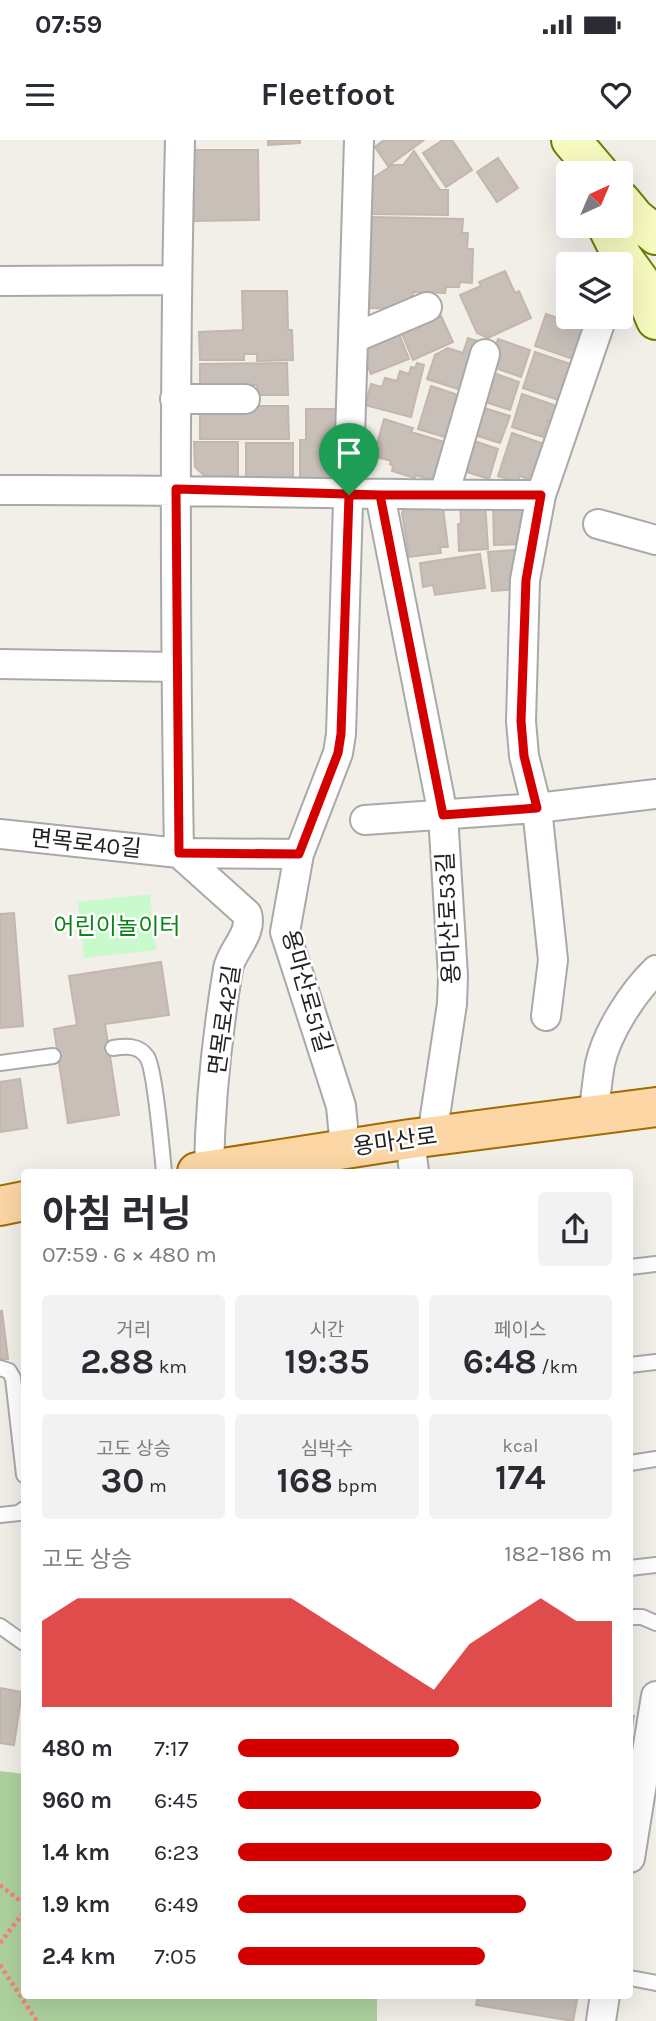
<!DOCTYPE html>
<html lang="ko">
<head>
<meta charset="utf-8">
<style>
  :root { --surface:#fff; --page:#f2f2f3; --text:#2b2b33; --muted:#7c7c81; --accent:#d40000 }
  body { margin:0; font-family:Karla,"Noto Sans KR",sans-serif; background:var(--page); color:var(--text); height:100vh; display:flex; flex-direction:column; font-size:26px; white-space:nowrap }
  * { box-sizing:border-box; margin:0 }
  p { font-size:23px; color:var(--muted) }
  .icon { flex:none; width:38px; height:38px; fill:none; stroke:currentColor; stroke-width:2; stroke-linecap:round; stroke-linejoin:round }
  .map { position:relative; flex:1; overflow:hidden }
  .drawer { position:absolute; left:21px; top:1029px; width:612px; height:830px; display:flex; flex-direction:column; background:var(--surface); border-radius:7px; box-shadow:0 7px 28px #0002 }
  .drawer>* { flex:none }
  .needle { width:46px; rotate:44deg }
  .controls { position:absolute; left:556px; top:21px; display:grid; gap:14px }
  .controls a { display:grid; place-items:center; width:77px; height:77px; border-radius:7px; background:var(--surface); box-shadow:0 7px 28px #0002; font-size:35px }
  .pin { position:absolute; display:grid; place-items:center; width:60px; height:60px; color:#fff; margin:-72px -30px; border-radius:50% 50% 50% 0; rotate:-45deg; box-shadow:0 0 7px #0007 }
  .pin .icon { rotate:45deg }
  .round { display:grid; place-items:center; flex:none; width:74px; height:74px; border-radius:7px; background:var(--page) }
  .overview { display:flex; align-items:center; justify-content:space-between; height:119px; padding:0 21px }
  h1 { font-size:38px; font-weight:700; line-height:52px }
  .figures { display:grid; grid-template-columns:repeat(3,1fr); gap:10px; height:119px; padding:7px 21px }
  .figures div { display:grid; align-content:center; border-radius:7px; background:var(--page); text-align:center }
  .figures b { font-size:35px; font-weight:700 }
  .figures small { font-size:19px; font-weight:400 }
  .figures p { font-size:19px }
  .chart { height:196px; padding:14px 21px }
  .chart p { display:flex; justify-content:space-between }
  .chart svg { width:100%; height:126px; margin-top:7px; fill:var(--accent); opacity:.7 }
  ul { padding:0 21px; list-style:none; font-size:23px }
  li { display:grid; grid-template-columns:112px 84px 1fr; align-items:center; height:52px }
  li i { height:18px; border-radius:9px; background:var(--accent) }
  .status { display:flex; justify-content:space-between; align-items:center; height:49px; padding:0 35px; background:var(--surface); direction:ltr }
  .status svg { height:19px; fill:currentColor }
  header { display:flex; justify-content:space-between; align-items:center; height:91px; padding:0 21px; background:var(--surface); font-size:32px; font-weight:700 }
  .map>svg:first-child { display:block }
  .forest { fill:#add19e }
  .park { fill:#c8facc }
  .building { fill:#c7bfb8; stroke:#c4b6ab; stroke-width:2 }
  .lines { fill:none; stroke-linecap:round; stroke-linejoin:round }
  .lane-casing { stroke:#a9a9a9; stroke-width:18 }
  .street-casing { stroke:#a9a9a9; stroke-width:32 }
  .secondary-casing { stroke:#707d05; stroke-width:42 }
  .primary-casing { stroke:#a06b00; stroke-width:42 }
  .path { stroke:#fa8072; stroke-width:4.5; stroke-dasharray:3.5 3.5; stroke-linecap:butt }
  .lane { stroke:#fff; stroke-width:14 }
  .street { stroke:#fff; stroke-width:28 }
  .secondary { stroke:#f7fabf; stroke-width:38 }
  .primary { stroke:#fcd6a4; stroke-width:38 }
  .route-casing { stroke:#fff; stroke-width:14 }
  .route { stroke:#d40000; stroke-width:9 }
  .labels { text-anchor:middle; stroke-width:5; stroke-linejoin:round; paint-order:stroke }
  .street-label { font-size:23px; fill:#222; stroke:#fff }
  .park-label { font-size:23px; fill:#0c8416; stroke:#fff }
</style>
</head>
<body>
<div class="status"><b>07:59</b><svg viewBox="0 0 49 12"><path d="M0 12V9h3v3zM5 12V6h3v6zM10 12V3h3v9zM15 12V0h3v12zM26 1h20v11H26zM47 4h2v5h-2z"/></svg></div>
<header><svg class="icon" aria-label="menu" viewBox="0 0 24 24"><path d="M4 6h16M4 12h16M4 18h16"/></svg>Fleetfoot<svg class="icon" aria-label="heart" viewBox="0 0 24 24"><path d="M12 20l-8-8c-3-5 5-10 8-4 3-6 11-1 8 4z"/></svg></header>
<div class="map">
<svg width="656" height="1881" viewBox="0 0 656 1881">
  <rect width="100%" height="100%" fill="#f2efe9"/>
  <!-- forest -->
  <path class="forest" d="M0,1631L24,1634V1855H377V1881H0Z"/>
  <!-- park -->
  <path class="park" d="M150,754L156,810L84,818L78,762Z"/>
  <!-- building -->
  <path class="building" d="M268,0H300V3L268,5Z
    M384,0H424L388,26L375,7Z
    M443,0H452L472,30L446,47L423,13Z
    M194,10H258L259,80L194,81Z
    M414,11L440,50H448V75L371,74V39L393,25H403Z
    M498,18L518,48L497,62L477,32Z
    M372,77L463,79L462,93H468L467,109H473L472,143L460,142L459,147H446L445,153L413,152L412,169L369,168Z
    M505,131L515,153L519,151L531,178L488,198L477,193L460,155L481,146L479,142Z
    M242,151H287L288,190H292L293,220L257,221V214H244V220H200L199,192L243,190Z
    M546,174L588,189L573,219L535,206Z
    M441,176L453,202L413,220L399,187L424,177L427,182Z
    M398,192L409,219L371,234L362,213L367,211L362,200Z
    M468,198L480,202L464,251L427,239L435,215L448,208L463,213Z
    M498,199L530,210L521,237L489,226Z
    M535,212L576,226L564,262L523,248Z
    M287,223L288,255H258L257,245H243L200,255V224Z
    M417,223L424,225L411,277L365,265L371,244L382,247L385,238L397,241L400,231L409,234L411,227L415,228Z
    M488,231L519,242L510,270L479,260Z
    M431,246L461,256L448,298L418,289Z
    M522,254L560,267L554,284L548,281L543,297L512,287Z
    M200,266H288L289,299H200Z
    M478,266L510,276L500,303L468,293Z
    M306,269H345V325L329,339H300V300H306Z
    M384,279L413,288L411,292L451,304L441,336L431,340L416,335L415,338L392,331L393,326L390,324L391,321L377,317L380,305L377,304Z
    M512,293L550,306L538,343L520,336L517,342L498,336Z
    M468,299L498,309L489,339L458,329Z
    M194,302H238V340H209L195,327Z
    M246,303H293V340L246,339Z
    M410,359L442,360L448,407H440L441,413L409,417L402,373Z
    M524,360L525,404L494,405L493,361Z
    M485,361L488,409L459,411L458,384H461L460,362Z
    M515,410L519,449L492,451L488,412Z
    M480,414L485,448L435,455L433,445L423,447L420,423Z
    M14,773L23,886L0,888V774Z
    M161,822L169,875L105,884L119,975L68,983L54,889L77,885L69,836Z
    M20,939L27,988L0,992V942Z
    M0,1171H2L8,1219L0,1220Z
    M0,1548L22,1552L14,1605L0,1603Z
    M630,1575L634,1576L630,1598Z
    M478,1855H578L573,1881L476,1865Z"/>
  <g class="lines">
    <!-- lane casing -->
    <g class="lane-casing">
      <path id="lane" d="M113,908C126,906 139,905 147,917C155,929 162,1013 164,1032
        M0,923L53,916
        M630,1127L656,1124
        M630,1225L656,1222
        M0,1228L9,1231L13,1238L24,1335
        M630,1323L656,1319
        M0,1375L19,1373L24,1369
        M630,1428L656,1425
        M630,1477H642L656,1483
        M0,1486L24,1503
        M630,1838L656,1843"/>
    </g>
    <!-- street casing -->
    <g class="street-casing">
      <path id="street" d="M180,0C174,238 175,475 179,713L247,774C253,794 231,811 228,829C217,896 210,963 209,1030
        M0,141L177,140
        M354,198L427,167
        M175,259H245
        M0,350C180,349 360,355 541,355
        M380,355L443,675L453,836L452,864L432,996
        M444,355L485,214
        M598,384L656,400
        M0,524L176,527
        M365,680L537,668L656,654
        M0,694L179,713L299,714
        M546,876L553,820L537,668L524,616L521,581L525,440L541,355L602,177
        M593,974C596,957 597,941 600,924C607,892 633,852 656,830
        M410,999L414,1032
        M345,1008L341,966L285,792L299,714L338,613L341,594L359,0
        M630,1718L656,1556
        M601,1881L605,1855"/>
    </g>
    <!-- secondary casing -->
    <g class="secondary-casing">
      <path id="secondary" d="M571,0L599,33
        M621,61L635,78L656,95
        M607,86L623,118L639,140L656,180"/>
    </g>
    <!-- primary casing -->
    <g class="primary-casing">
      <path id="primary" d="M197,1032L410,999L656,967
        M0,1066L24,1061"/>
    </g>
    <!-- path -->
    <path class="path" d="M0,1745L24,1764
      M0,1803L24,1772
      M0,1825L37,1881"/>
    <!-- lane -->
    <use href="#lane" class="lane"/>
    <!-- street -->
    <use href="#street" class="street"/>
    <!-- secondary -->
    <use href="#secondary" class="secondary"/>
    <!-- primary -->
    <use href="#primary" class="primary"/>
  </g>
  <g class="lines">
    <!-- route casing -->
    <g class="route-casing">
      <path id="route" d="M349,355L341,594L338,613L299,714L179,713L176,349L380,355L443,675L537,668L524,616L521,581L526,440L541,355H349"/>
    </g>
    <!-- route -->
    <use href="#route" class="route"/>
  </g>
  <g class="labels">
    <!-- street labels -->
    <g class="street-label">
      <text transform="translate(86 703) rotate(6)" y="8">면목로40길</text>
      <text transform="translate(448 778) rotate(-93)" y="8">용마산로53길</text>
      <text transform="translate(307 851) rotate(74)" y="8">용마산로51길</text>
      <text transform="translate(224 880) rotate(-82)" y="8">면목로42길</text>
      <text transform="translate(395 1001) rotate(-8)" y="8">용마산로</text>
    </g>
    <!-- park labels -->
    <g class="park-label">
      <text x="117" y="794">어린이놀이터</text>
    </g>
  </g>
</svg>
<div class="controls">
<a><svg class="needle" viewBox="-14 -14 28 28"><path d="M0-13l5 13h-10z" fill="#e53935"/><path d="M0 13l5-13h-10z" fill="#7c7c81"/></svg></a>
<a><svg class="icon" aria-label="layers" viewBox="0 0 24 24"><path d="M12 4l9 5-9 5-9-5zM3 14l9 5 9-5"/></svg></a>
</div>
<div class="pin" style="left:349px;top:355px;background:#1e9e55"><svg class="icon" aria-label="arrive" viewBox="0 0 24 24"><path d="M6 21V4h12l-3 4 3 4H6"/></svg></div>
<section class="drawer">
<div class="overview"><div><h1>아침 러닝</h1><p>07:59 · 6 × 480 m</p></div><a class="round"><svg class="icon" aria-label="share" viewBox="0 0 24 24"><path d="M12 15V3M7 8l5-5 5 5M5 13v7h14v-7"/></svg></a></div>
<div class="figures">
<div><p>거리</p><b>2.88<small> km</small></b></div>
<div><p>시간</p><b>19:35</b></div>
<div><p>페이스</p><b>6:48<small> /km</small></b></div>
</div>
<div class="figures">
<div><p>고도 상승</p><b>30<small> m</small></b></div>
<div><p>심박수</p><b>168<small> bpm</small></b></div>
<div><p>kcal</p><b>174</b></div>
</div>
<div class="chart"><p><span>고도 상승</span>182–186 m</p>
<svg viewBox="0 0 160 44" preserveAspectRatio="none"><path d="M0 44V14L10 6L20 6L30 6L40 6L50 6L60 6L70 6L80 14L90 22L100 30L110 38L120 22L130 14L140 6L150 14L160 14V44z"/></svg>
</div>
<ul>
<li><b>480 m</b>7:17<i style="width:59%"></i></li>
<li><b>960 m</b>6:45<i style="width:81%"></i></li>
<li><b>1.4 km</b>6:23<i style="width:100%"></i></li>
<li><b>1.9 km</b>6:49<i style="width:77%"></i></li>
<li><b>2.4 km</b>7:05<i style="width:66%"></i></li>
</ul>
</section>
</div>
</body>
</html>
